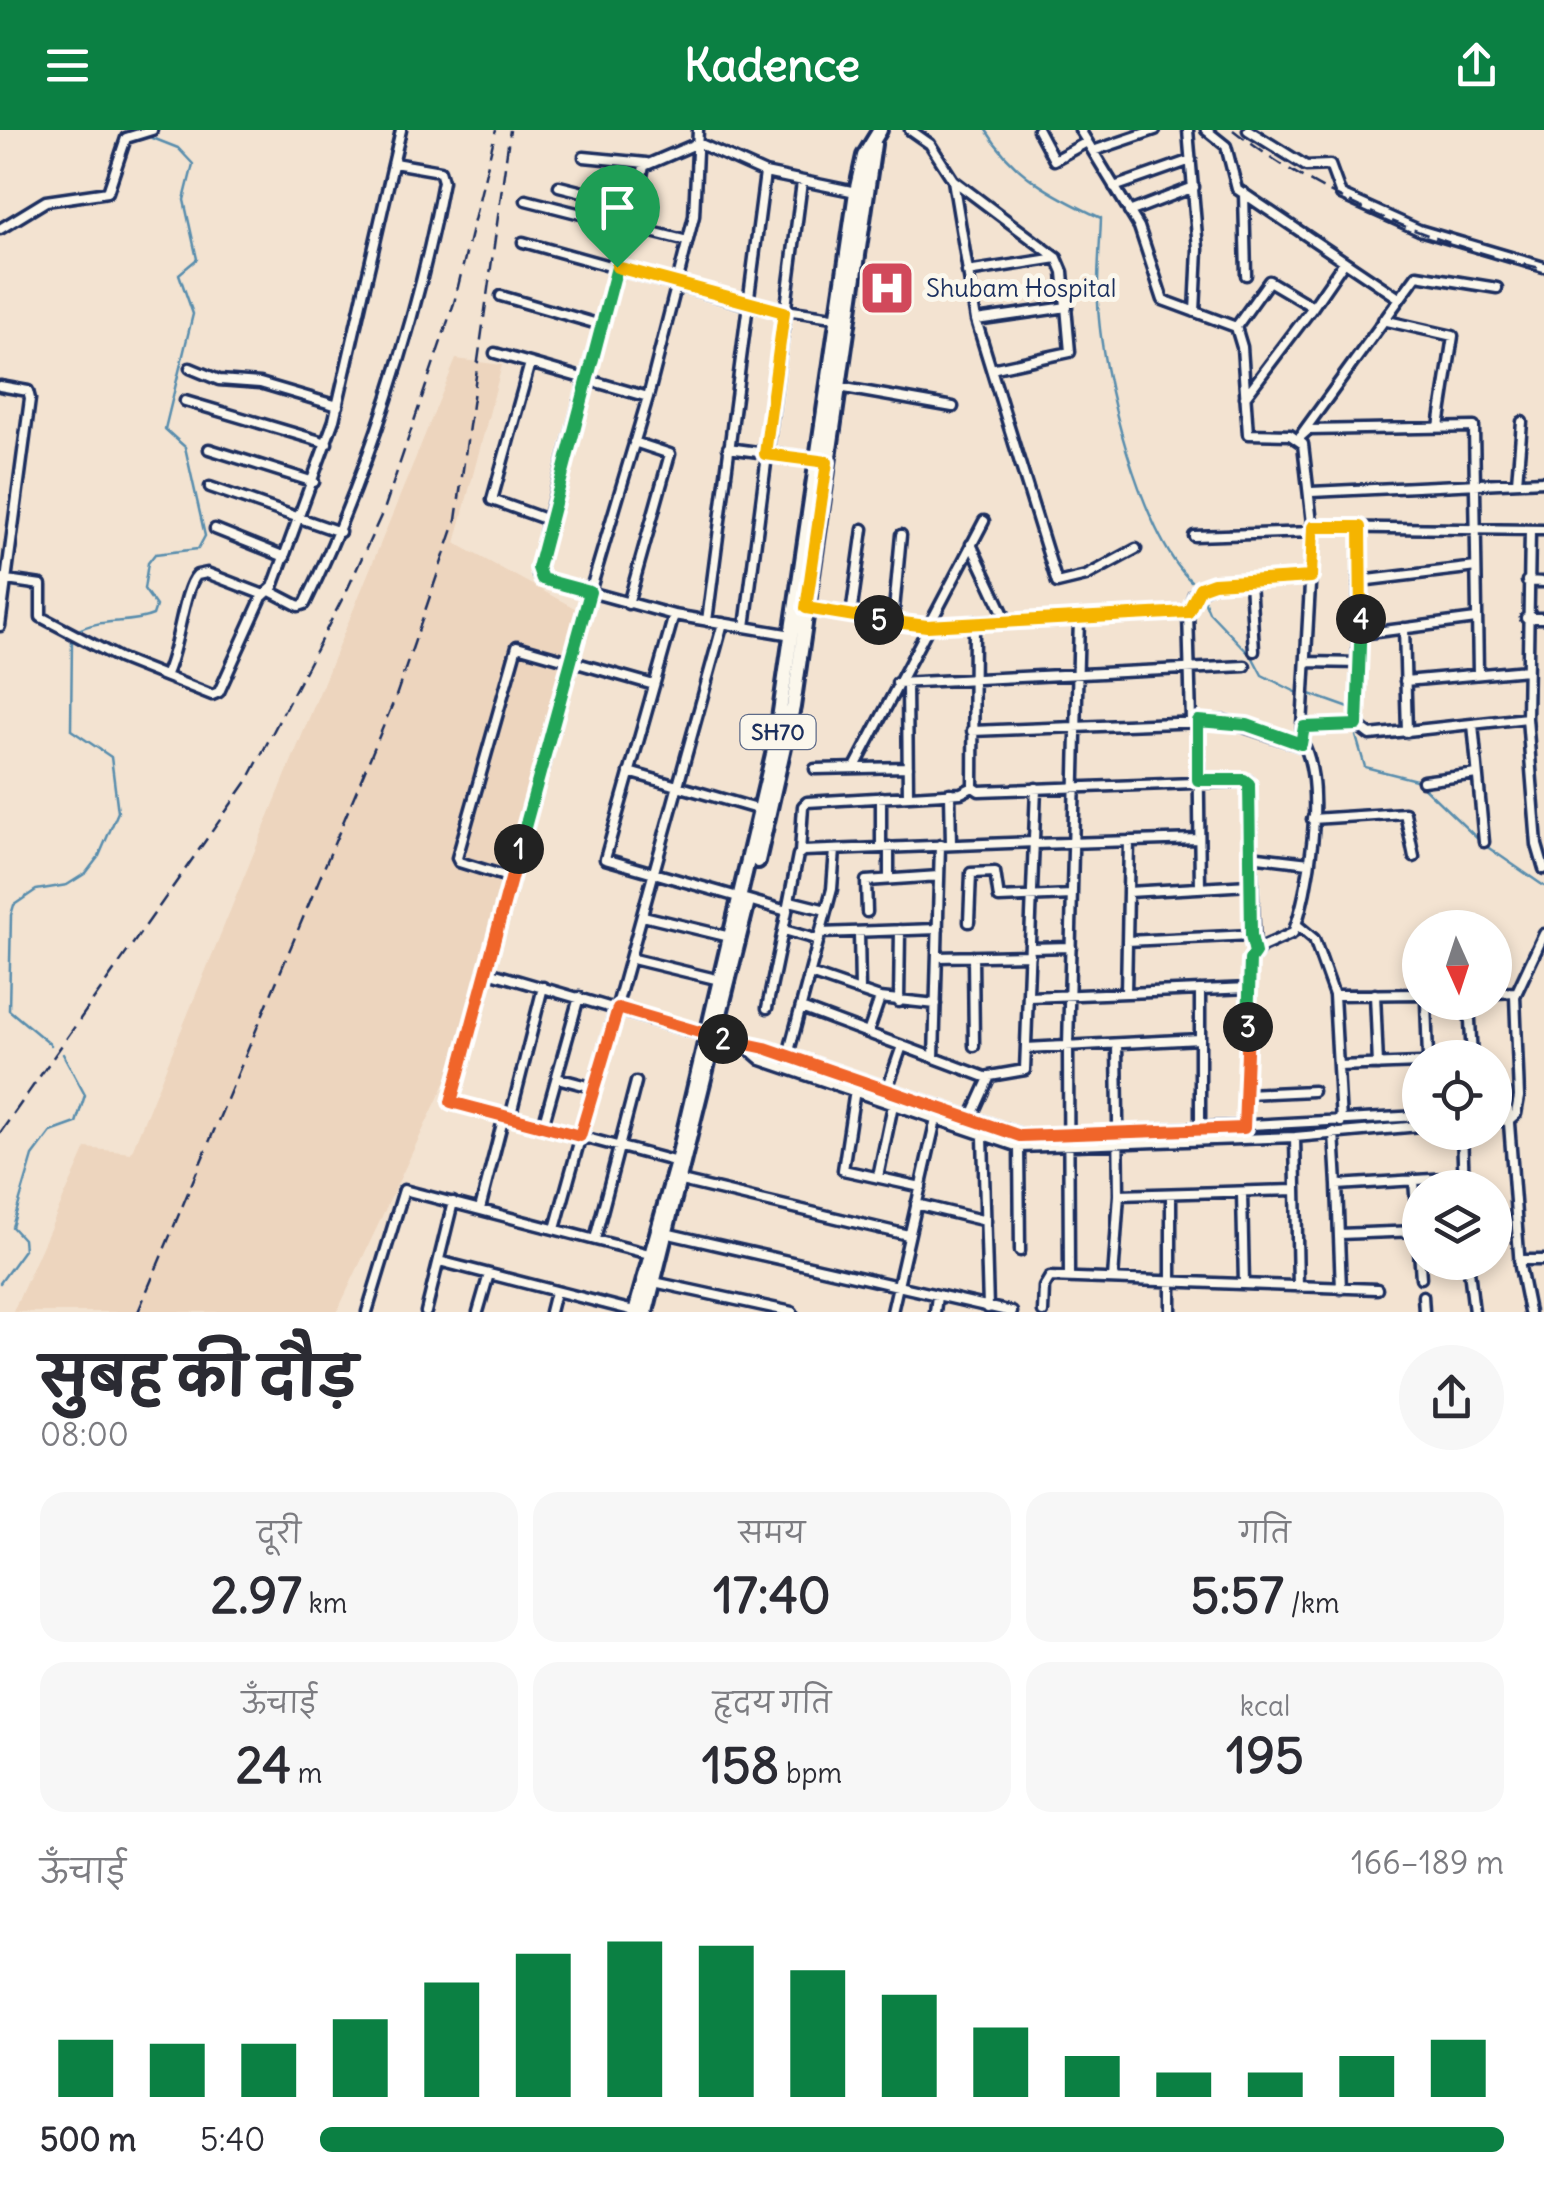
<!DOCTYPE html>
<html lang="hi">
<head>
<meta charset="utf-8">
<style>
  :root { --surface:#fff; --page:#f7f7f7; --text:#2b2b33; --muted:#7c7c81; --accent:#0b8043 }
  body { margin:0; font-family:Delius,"Playpen Sans Deva",sans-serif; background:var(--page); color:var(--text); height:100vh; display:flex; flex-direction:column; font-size:38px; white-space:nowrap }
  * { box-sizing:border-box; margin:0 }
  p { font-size:32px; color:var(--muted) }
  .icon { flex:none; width:55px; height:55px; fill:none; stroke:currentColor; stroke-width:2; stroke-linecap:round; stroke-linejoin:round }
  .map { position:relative; height:1182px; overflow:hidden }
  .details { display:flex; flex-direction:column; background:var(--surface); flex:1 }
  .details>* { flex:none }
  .needle { width:65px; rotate:177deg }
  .buttons { position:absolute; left:1402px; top:780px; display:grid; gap:20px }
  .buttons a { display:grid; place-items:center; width:110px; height:110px; border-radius:50%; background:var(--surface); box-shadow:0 5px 15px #0003; font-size:50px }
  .pin { position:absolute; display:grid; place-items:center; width:85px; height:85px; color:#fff; margin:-102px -42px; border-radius:50% 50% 50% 0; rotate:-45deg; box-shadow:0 0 10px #0007 }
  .pin .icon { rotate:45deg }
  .km { position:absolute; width:50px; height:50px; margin:-25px; border-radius:50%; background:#222; color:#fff; font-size:28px; line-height:50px; text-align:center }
  .round { display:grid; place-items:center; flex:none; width:105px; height:105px; border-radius:52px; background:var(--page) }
  .head { display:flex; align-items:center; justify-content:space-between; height:170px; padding:0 40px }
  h1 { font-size:55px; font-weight:700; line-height:75px }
  .stats { display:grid; grid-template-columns:repeat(3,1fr); gap:15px; height:170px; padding:10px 40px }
  .stats div { display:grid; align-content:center; border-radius:25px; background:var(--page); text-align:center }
  .stats b { font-size:50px; font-weight:700 }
  .stats small { font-size:28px; font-weight:400 }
  .stats p { font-size:28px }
  .chart { height:280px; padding:20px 40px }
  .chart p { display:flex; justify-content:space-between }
  .chart svg { width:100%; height:180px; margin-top:10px; stroke:var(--accent); stroke-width:6 }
  ul { padding:0 40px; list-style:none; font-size:32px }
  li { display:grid; grid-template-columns:160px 120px 1fr; align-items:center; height:75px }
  li i { height:25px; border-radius:12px; background:var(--accent) }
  header { display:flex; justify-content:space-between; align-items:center; height:130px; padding:0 40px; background:var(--accent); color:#fff; font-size:45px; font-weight:700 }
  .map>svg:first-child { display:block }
  .built { fill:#edd5be }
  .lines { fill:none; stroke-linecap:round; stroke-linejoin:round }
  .stream { stroke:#588dad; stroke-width:2.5 }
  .minor-casing { stroke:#1b2f5e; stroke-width:15 }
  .primary-casing { stroke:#1b2f5e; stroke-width:20 }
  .minor { stroke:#fbf7ec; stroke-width:8 }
  .primary { stroke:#fbf7ec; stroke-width:12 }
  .rail { stroke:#1b2f5e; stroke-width:2.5; stroke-dasharray:15 8; stroke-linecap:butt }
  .split-1-casing { stroke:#fff; stroke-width:20 }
  .split-2-casing { stroke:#fff; stroke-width:20 }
  .split-3-casing { stroke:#fff; stroke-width:20 }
  .split-4-casing { stroke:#fff; stroke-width:20 }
  .split-5-casing { stroke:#fff; stroke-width:20 }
  .split-6-casing { stroke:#fff; stroke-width:20 }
  .split-1 { stroke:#22a559; stroke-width:12 }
  .split-2 { stroke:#f0652b; stroke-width:12 }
  .split-3 { stroke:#f0652b; stroke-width:12 }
  .split-4 { stroke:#22a559; stroke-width:12 }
  .split-5 { stroke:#f5b400; stroke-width:12 }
  .split-6 { stroke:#f5b400; stroke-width:12 }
  .labels { text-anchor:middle; stroke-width:10; stroke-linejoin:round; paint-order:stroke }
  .shield { fill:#fbf7ec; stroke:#5e6b89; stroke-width:2.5 }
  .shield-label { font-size:22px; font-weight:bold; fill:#1b2f5e }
  .poi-label { font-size:25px; fill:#1b2f5e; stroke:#fbf7ec; text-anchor:start }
</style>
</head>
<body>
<header><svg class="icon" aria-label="menu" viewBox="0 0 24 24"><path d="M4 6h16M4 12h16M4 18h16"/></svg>Kadence<svg class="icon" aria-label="share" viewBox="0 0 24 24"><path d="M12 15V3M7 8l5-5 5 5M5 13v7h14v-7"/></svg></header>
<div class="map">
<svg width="1544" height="1182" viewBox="0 0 1544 1182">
  <rect width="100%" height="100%" fill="#f3e3d1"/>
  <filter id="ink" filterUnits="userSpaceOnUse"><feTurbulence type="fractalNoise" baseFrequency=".01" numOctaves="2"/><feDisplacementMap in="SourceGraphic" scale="20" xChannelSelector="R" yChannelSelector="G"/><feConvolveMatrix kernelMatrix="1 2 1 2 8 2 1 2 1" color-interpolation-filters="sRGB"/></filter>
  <g filter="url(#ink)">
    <!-- built -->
    <path class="built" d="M456,229L502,235L455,413L591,487L446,951L337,1182H13L86,1018L131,1023Z"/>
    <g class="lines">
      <!-- stream -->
      <path class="stream" d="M986,0C1013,45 1054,66 1101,88C1100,116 1097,145 1098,173C1100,242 1141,404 1191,451
        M1202,465L1209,482L1253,528L1262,545L1300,564
        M77,501C98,488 130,495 153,485L156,476L144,459L148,433L155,424L198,419L205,406L185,317L165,299L193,184L179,144L197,129L184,70L193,34L178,18L145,5
        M1310,564L1352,579L1353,584
        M1356,606L1365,637L1416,650L1483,714L1544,756
        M51,915L9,880L11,785L14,775L36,760L67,755L86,743L99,726L118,682L111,627L71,600L72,508
        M0,1153L24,1120L23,1109L12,1097L33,1026L51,1002L76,993L85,965L63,924"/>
      <!-- minor casing -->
      <g class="minor-casing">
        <path id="minor" d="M910,0L930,14L953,50L976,190L1057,453L1086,446L1136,419
          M1038,0L1054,30L1087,12
          M1080,0L1139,97L1163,170L1236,197L1242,217L1248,304L1290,305L1303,314L1313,402L1301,614
          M1188,0L1198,119L1195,182
          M1206,0L1226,16L1237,59L1399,168
          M1248,0L1306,36L1330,35L1341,65L1419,100L1544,137
          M1093,21L1155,0
          M584,27L646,33
          M953,50L1057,128L1063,142L1070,222L991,239
          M559,56L607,68L604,90
          M1114,57L1191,30
          M1244,63L1246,145
          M526,70L687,111
          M1129,82L1194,57
          M632,96L644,36L698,13L765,43
          M0,99L46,71L108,62L126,8L152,0
          M523,112L746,174L839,188
          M617,137L548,390L538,444L542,449L674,485L792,505
          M967,142L1057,128
          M501,166L601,195
          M1313,177L1344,132
          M976,190L1067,177
          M1383,190L1453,206L1439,297
          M1236,197L1269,151L1313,177L1245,267
          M495,223L648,267
          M530,233L492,370L548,390
          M190,238L219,250L260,253L338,276
          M0,256L28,261L30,269L0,496
          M839,257L953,277
          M185,271L327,313
          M1303,302L1417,145L1497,158
          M1298,309L1308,300L1474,297L1478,543
          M728,318L818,330
          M209,319L314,352
          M1517,352L1522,292
          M210,357L340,402
          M1311,362L1544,351
          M1313,397L1544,400
          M215,399L285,427
          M1530,400L1527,588L1537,715L1544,739
          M1194,406L1313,402
          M971,414L1007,491
          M0,449L41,455V487L119,528L212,565L219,562L262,467L273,457L334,290L401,0
          M1250,451L1254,521
          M1360,451L1476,437
          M1527,451L1544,452
          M270,461L299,476L305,474C366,349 418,189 443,51L440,41L394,33
          M628,474L670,324L634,312
          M804,478L927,496L1188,482
          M674,485L605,729L787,781L767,878
          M851,485L863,399
          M1526,488H1544
          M707,491L765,43L856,62
          M893,491L901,405
          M974,492L973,657L979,661L1248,651L1255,823
          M745,497L802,52
          M1404,498L1407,602
          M1361,504L1476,489
          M1307,532L1360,533
          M165,546C179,518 183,459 197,445L207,443L264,465
          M1405,551L1527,540
          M897,553L1245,536
          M907,553L908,666
          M1191,591L1188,482L1194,464L1215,453L1311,447
          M1198,591L1200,758
          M1473,594L1484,712
          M1357,595L1360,397
          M1304,597L1357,595L1370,605L1527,588
          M972,601L1226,591L1305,617C1324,660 1310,760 1293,803L1262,817L1250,830L1244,1009
          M855,637L984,391
          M815,639L908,637
          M629,642L764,681
          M1423,651L1477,644
          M950,663L951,714
          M1312,689L1405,683L1414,727
          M1034,714L1199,709
          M881,717V667
          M889,717V749
          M800,723L803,676L807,672L961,663L973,657
          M1250,726L1309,733
          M511,748L459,732L457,728L517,516L654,555
          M1128,762L1250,755
          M790,771L826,780
          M787,781L798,725L803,721L1034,712
          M867,782L866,751L939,746
          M643,786L730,807
          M969,792L971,743L995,742L999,768L1072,765
          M1296,794L1314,809L1334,865L1420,864
          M784,800L819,810
          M859,802L860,861
          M820,803L938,799
          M1127,811L1251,805
          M1030,818L1071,817
          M973,826L974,916
          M938,827L1030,825
          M633,829L724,851
          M485,841L746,917H765L1028,1007L1420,986
          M810,844L880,868L936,874
          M1126,863L1129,711
          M1495,863L1516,862
          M1375,864L1378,935
          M1334,865L1341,992
          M1029,867L1250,858
          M899,872L900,800
          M1426,872L1428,928
          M1469,872L1472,928
          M801,878L988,948
          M868,903L880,868
          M1117,914L1119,1065L1296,1060
          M746,917L761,930L1019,1017L1295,1007L1420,996
          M1026,918L1200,909
          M934,928L940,715
          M787,929L832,759L835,720
          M1338,936L1420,933
          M557,948L595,958
          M855,960L843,1040L921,1057
          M886,962L902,916
          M1246,964L1313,961
          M1508,980L1520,1137L1529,1182
          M510,988L543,857
          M970,990L990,946L1025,940L1036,658
          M1495,991L1509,990L1516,984L1519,967L1515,866L1544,804
          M543,996L579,867
          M1200,1001V860
          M1334,1002L1337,1055
          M1462,1002L1464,1058
          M983,1007L988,1178
          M1295,1007L1298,1157
          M1019,1015L1020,1121
          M681,1033L451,972L590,462L648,267L694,86L698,0
          M878,1047L893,975
          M677,1050L908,1105
          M1414,1050L1421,1148
          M1242,1063L1244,1154
          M916,1074L986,1091
          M480,1079L504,986
          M555,1099L723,493
          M665,1103L1012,1182
          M1339,1104L1418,1101
          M595,1109L636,952
          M1519,1130H1544
          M439,1131L638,1182
          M1468,1132L1474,1182
          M1069,1147L1068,916L1079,488
          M1113,1149L1119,1065
          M654,1152L792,1182
          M1341,1159L1337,1055L1464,1047
          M1423,1166L1424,1182
          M367,1182L404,1060L653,1125
          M426,1182L453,1072
          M478,1182L489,1144
          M550,1182L555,1162
          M892,1182L936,989
          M935,1182L937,1166
          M1043,1182L1044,1157L1050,1147L1377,1159
          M1171,1182V1066"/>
      </g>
      <!-- primary casing -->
      <g class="primary-casing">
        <path id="primary" d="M758,731L793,577L874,14
          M635,1182L677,1032L775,616L856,62L864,26L880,0
          M646,1182L747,775"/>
      </g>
      <!-- minor -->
      <use href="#minor" class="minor"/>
      <!-- primary -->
      <use href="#primary" class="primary"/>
      <!-- rail -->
      <path class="rail" d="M1233,0C1322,70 1434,114 1544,139
        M0,1003L248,650L348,458L385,377L454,173L496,0
        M138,1182L396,566L456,390L510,0"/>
    </g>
  </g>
  <g class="lines" filter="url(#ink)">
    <!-- split-1 casing -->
    <g class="split-1-casing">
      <path id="split-1" d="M519,719L590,462L542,449L538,438L617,137"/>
    </g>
    <!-- split-2 casing -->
    <g class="split-2-casing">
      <path id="split-2" d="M519,719L451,972L580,1006L618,878L723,909"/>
    </g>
    <!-- split-3 casing -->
    <g class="split-3-casing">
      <path id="split-3" d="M723,909L765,918L1020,1006L1244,998L1248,897"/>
    </g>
    <!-- split-4 casing -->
    <g class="split-4-casing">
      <path id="split-4" d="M1248,897L1250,830L1255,823L1251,805L1249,654L1244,650H1198V591L1247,595L1301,614L1304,597L1357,595L1361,489"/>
    </g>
    <!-- split-5 casing -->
    <g class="split-5-casing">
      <path id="split-5" d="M879,490L927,496L1188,482L1200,458L1214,453L1311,447L1313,397H1360L1361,489"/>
    </g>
    <!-- split-6 casing -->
    <g class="split-6-casing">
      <path id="split-6" d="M617,137L784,182L765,324L827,332L806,478L879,490"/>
    </g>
    <!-- split-1 -->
    <use href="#split-1" class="split-1"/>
    <!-- split-2 -->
    <use href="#split-2" class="split-2"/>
    <!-- split-3 -->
    <use href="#split-3" class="split-3"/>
    <!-- split-4 -->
    <use href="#split-4" class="split-4"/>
    <!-- split-5 -->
    <use href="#split-5" class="split-5"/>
    <!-- split-6 -->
    <use href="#split-6" class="split-6"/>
  </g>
  <!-- icons -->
  <defs>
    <g id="hospital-square" transform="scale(2.875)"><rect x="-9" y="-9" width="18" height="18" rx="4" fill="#d1495b" stroke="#fbf7ec"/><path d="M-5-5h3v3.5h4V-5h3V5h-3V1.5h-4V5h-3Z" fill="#fff"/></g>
  </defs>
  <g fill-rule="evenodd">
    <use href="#hospital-square" x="887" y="158"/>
  </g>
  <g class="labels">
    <!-- shield labels -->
    <rect class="shield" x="740.5" y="585" width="75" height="34" rx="8"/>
    <g class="shield-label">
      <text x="778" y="610">SH70</text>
    </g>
    <!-- poi labels -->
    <g class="poi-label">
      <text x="926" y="167">Shubam Hospital</text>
    </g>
  </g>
</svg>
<div class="buttons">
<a><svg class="needle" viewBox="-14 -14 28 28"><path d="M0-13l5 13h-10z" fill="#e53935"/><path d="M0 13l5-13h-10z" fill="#7c7c81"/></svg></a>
<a><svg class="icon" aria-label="locate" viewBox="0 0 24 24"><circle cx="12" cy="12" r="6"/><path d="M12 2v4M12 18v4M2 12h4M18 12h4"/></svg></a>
<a><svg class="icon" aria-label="layers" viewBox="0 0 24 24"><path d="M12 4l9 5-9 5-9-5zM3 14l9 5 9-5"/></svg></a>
</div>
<div class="pin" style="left:617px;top:137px;background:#1e9e55"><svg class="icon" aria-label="arrive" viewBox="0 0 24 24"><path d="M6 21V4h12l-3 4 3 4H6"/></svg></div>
<b class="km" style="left:519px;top:719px">1</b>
<b class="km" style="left:723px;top:909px">2</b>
<b class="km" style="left:1248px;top:897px">3</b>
<b class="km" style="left:1361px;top:489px">4</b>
<b class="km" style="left:879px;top:490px">5</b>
</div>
<section class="details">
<div class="head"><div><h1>सुबह की दौड़</h1><p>08:00</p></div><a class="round"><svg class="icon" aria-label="share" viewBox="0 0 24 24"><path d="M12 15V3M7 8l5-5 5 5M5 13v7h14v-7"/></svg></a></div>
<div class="stats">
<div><p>दूरी</p><b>2.97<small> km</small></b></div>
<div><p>समय</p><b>17:40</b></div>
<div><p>गति</p><b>5:57<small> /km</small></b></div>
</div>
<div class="stats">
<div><p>ऊँचाई</p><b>24<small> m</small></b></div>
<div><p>हृदय गति</p><b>158<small> bpm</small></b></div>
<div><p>kcal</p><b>195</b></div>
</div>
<div class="chart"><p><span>ऊँचाई</span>166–189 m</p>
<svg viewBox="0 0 160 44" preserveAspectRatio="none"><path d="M5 44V30M15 44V31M25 44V31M35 44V25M45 44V16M55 44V9M65 44V6M75 44V7M85 44V13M95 44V19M105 44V27M115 44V34M125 44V38M135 44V38M145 44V34M155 44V30"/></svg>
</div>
<ul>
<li><b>500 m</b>5:40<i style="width:100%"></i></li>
</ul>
</section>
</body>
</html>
